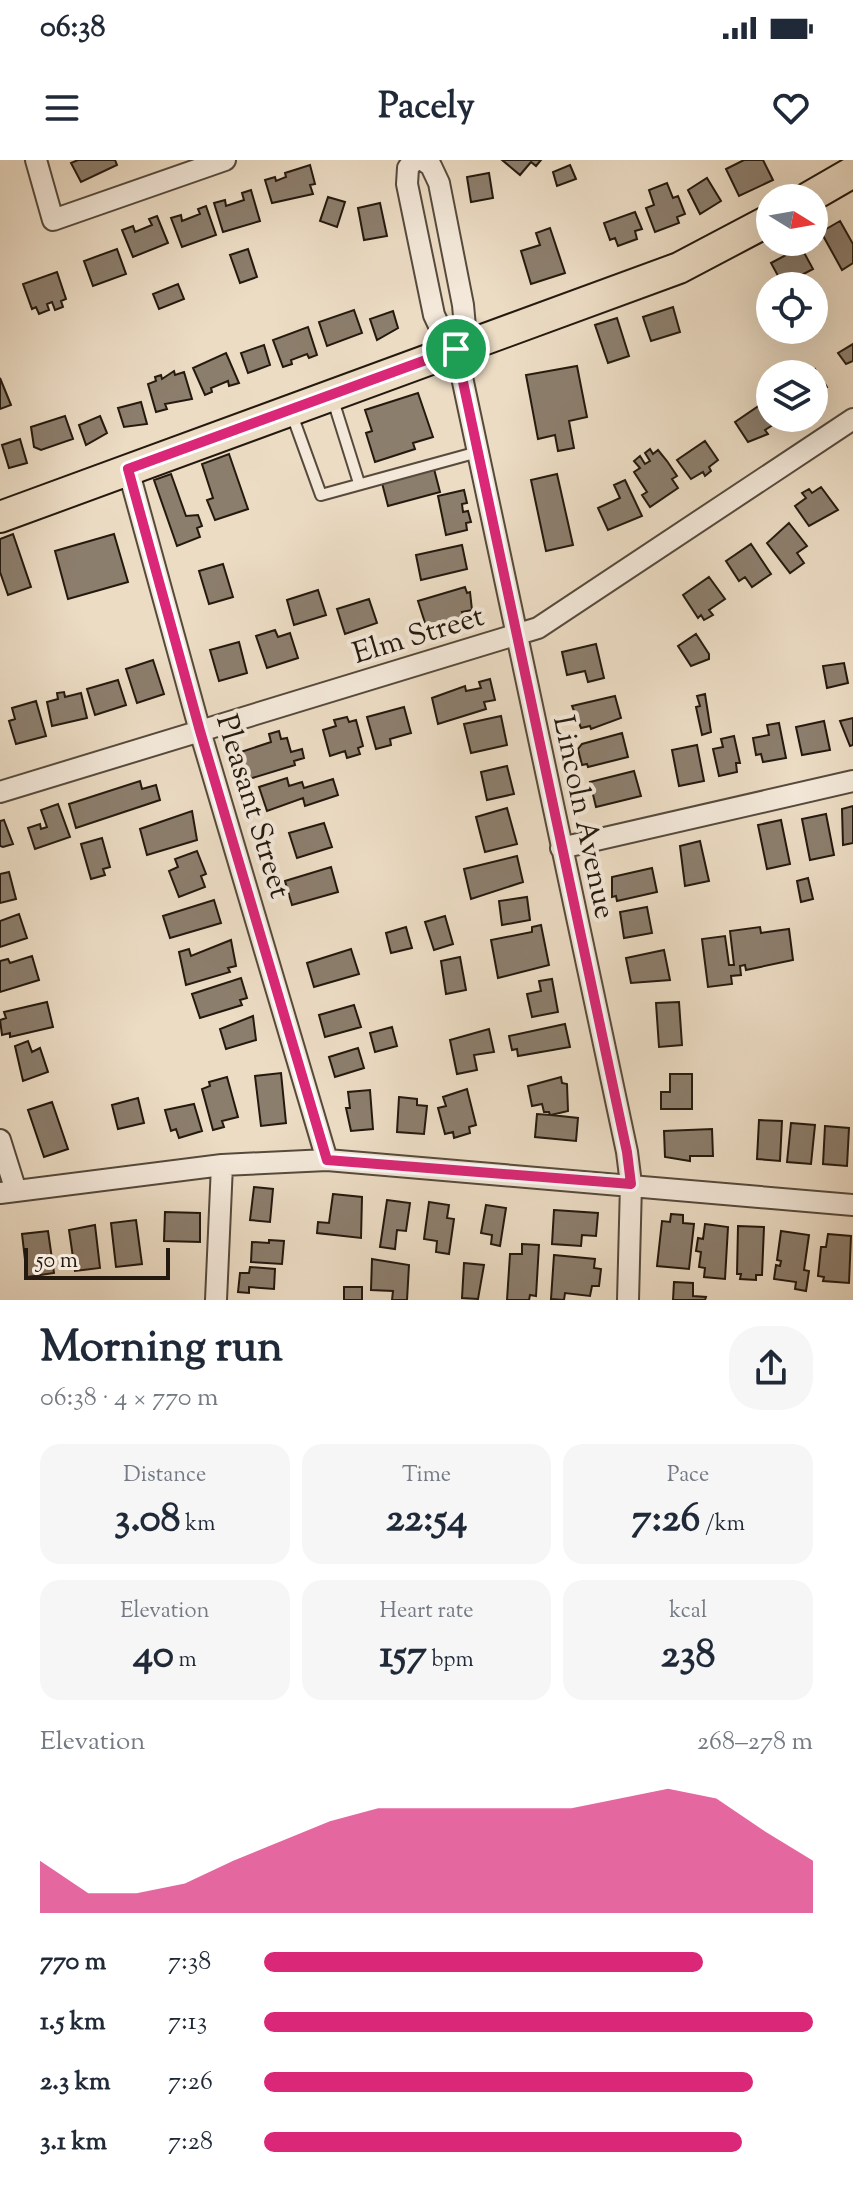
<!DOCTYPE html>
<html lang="en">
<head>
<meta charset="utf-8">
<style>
  :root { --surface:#fff; --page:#f6f6f7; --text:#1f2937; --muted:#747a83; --accent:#db2777 }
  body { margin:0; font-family:"Sorts Mill Goudy",serif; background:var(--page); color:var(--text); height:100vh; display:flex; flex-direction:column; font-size:30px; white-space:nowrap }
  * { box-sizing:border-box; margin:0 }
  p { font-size:26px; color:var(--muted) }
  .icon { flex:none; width:44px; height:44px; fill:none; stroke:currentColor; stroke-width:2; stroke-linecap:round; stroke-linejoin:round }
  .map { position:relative; height:1140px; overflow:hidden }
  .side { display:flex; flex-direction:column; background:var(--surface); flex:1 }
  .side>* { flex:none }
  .needle { width:52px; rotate:101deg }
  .controls { position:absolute; left:756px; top:24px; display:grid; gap:16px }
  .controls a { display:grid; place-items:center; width:72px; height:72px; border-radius:50%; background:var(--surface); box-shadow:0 8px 32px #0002; font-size:40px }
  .scale { position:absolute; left:24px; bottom:20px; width:146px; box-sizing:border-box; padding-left:8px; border:4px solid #24190e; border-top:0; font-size:22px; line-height:28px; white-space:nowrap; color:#24190e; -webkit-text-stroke:6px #f3e8d9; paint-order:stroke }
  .pin { position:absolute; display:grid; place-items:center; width:68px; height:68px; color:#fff; margin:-34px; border:4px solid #fff; border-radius:50%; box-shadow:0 2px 8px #0007 }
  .round { display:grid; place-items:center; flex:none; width:84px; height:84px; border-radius:32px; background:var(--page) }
  .head { display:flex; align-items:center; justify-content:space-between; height:136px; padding:0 40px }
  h1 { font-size:44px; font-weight:700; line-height:60px }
  .metrics { display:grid; grid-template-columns:repeat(3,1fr); gap:12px; height:136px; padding:8px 40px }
  .metrics div { display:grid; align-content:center; border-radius:20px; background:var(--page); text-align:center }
  .metrics b { font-size:40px; font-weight:700 }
  .metrics small { font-size:22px; font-weight:400 }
  .metrics p { font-size:22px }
  .chart { height:224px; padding:16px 40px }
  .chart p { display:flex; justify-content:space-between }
  .chart svg { width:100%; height:144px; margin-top:8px; fill:var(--accent); opacity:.7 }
  ul { padding:0 40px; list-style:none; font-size:26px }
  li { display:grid; grid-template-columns:128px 96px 1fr; align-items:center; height:60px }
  li i { height:20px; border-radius:10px; background:var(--accent) }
  .status { display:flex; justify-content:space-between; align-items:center; height:56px; padding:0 40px; background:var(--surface); direction:ltr }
  .status svg { height:22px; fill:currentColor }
  header { display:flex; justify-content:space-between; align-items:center; height:104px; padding:0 40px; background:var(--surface); font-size:36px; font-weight:700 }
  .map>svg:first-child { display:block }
  .building { fill:#8c7e6d; stroke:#24190e; stroke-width:2 }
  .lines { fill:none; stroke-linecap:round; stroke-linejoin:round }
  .lane-casing { stroke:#564a3c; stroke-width:14 }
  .street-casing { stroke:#564a3c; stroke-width:24 }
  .primary-casing { stroke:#24190e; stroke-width:34 }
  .lane { stroke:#f3e8d9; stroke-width:10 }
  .street { stroke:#f3e8d9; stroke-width:20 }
  .primary { stroke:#ecdcc4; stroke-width:30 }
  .route-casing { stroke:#fff; stroke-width:16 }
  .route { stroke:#db2777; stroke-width:10 }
  .labels { text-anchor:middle; stroke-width:8; stroke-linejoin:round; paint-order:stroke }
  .street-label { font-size:30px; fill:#24190e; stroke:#f3e8d9 }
</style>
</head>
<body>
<div class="status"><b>06:38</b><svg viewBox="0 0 49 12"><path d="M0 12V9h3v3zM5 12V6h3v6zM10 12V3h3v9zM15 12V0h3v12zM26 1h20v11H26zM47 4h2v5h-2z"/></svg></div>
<header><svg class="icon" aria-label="menu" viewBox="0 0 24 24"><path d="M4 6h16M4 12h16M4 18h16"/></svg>Pacely<svg class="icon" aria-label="heart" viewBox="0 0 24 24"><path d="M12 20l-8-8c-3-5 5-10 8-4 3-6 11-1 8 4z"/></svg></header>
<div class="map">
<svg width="853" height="1140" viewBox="0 0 853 1140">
  <rect width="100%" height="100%" fill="#ecdcc4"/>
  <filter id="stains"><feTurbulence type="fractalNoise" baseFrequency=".0025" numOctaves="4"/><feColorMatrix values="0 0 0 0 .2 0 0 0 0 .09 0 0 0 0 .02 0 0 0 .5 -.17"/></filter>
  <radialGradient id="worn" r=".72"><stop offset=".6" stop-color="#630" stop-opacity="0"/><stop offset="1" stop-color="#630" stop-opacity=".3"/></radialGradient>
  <!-- building -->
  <path class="building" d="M78,0H115L117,5L81,22L71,3Z
    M502,0H541L536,6L531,2L520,15Z
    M744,0H763L773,20L739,36L726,9Z
    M310,5L315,24L310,25L313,34L272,43L265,20L275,17L276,21L286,17L285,13Z
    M570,5L576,19L557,26L553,12Z
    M489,13L493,38L471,42L467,17Z
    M707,18L721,41L700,54L688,30Z
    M667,23L673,38L678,36L685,54L677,57L679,63L655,72L646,48L654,45L649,30Z
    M251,30L260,61L223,72L214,43L225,40L226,46L244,40L242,33Z
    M328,37L345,42L337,67L320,61Z
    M380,43L387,76L364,80L358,48Z
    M206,46L216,75L182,87L171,58L181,55L182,61L200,54L198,49Z
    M635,52L642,69L635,71L637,79L618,86L615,78L610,80L604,63Z
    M157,56L168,83L133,97L122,70L133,66L135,72L152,65L149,59Z
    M840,61L853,84V103L842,110L821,72Z
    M550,68L565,113L531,124L521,91L540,85L536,73Z
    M801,87L813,109L783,125L771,103Z
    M117,89L126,114L93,126L84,101Z
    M248,89L257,117L240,123L230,95Z
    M57,112L66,139L61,141L63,147L55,150L52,142L47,144L49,150L39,154L36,147L32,149L23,124Z
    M178,124L184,139L159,149L153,134Z
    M673,147L680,172L651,181L643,157Z
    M354,150L362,173L327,186L319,162Z
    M393,151L398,168L377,180L370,159Z
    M617,158L629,196L608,203L595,165Z
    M308,167L317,195L309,198L307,194L291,200L292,204L283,207L273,180Z
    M853,184V201L846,204L838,193Z
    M264,185L270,205L248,213L241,193Z
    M226,193L239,223L229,226L228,221L211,228L212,232L205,235L193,208Z
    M577,206L587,257L569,261L574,288L558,291L555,275L538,279L526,215Z
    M815,209L827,227L814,236V214H808Z
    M174,211L175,215L184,212L192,239L165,244L167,249L156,252L148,224L156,221L155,217L161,215L162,219Z
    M0,218L11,245L0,249Z
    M418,233L433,277L413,283L415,289L375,302L366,273L372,271L365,250Z
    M141,242L147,264L124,267L118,248Z
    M763,243L776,263L765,270L768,274L748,282L735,262Z
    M65,256L73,279L41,290L34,287L31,267Z
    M100,256L107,273L86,285L79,265Z
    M20,279L27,303L9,308L2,285Z
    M705,281L718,300L709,307L711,311L705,316L703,312L691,319L677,300Z
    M650,289L653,294L658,290L667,301L677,316L672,319L678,328L650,347L642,335L647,332L634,312L640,308L634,301L640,296L645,304L650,301L645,293Z
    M229,294L248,349L215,360L207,340L213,338L202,304Z
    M434,309L440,332L388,346L382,323Z
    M171,314L186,356L198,355L202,366L197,368L200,377L177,386L154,320Z
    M557,314L573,385L546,391L531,320Z
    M625,320L642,356L608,370L598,348L620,338L614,325Z
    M821,327L838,350L809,366L795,346L806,338L802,333L809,329L812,333Z
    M464,330L467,343L462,344L463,352L468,351L471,362L466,363L467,370L446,375L438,336Z
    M789,363L807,386L797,393L804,403L790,413L767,383Z
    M13,374L31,427L8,435L0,412V379Z
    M114,374L128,422L68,439L55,391Z
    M751,384L771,414L752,427L745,417L739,421L726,401Z
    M462,385L467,409L421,420L416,395Z
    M223,404L233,437L209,444L199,411Z
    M709,417L725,439L709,450L713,455L704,460L701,455L698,458L683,435Z
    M465,427L467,433L470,432L472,450L462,452L464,457L427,469L418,441Z
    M318,430L326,455L294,465L287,440Z
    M369,439L377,463L345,474L337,449Z
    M275,470L278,477L290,473L298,498L267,508L256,476Z
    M696,474L709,494V499L691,506L678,486Z
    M239,482L247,513L219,521L210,490Z
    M596,484L604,518L588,522L585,511L567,515L562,492Z
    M153,500L164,534L137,543L126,509Z
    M844,503L848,523L827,528L823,506Z
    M490,519L495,540L484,542L486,549L438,564L432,538L465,526L466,531L481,528L479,522Z
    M118,520L126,545L95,555L87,529Z
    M64,532L65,537L81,533L87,558L52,566L47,542L58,539L57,533Z
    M705,534L711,572L702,575L696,547L700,546L697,536Z
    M615,536L621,558L591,569L590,566L581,568L572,546Z
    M36,541L46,576L16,584L9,561L15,559L12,548Z
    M404,547L411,573L390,579L391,585L376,589L367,557Z
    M501,556L507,585L471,593L464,564Z
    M347,557L349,562L356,560L363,586L358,588L360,594L347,598L345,591L330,596L323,570L336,566L334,560Z
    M853,558V585L850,586L840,561Z
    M824,561L830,590L802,595L796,567Z
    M779,563L786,598L763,602L761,594L756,595L753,578L769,575L767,565Z
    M279,571L281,579L287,578L291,592L302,589L304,598L294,601L295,605L249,619L241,592L271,582L269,574Z
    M622,573L628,597L588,607L587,604L582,605L578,589L582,584Z
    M734,576L740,603H736L737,612L719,616L713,589L723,587L721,579Z
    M697,585L704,621L679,626L672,590Z
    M507,606L514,634L487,640L481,612Z
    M634,611L641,636L596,647L590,622Z
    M287,618L289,626L302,622L304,628L333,619L338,635L305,646L303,638L267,651L259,627Z
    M140,621L142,629L156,625L160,640L76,668L69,644Z
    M58,644L70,677L35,689L28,668L40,664L41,669L47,667L41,650Z
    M853,646V683L843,685L842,649Z
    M507,648L517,684L485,692L476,657Z
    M192,651L197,680L147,695L140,669Z
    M826,654L834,695L810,700L802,659Z
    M4,660L13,684L3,687L0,686V661Z
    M781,660L790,704L767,709L758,665Z
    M324,663L332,687L297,698L289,673Z
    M102,678L110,707L103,709L105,715L91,719L81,684Z
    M700,681L709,721L685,726L680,686Z
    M197,691L206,714L201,716L205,727L179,737L169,711L178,707L175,699Z
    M517,696L523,722L471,739L464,709Z
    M331,707L338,732L292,745L285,721Z
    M652,708L657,732L617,741L616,736L612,737V717Z
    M9,712L16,739L0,743V714Z
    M808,718L813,739L801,742L797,721Z
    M527,737L530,760L502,765L499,741Z
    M214,740L221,763L170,778L163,756Z
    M647,747L652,773L624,778L620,752Z
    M19,754L27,778L0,787V761Z
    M445,756L453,784L434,790L425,762Z
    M541,765L549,805L498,818L491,780L532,772V767Z
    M406,767L412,788L391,793L386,773Z
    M760,767L761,773L789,769L793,800L746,810L745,805L740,806L741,815L731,816L732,824L708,827L702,779L725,776L729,805H734L730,771Z
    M231,780L236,806L228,808L230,812L186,825L179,792L189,789L191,796Z
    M351,789L359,814L314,827L307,803Z
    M664,790L670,820L631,823L626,798Z
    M32,796L39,820L0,832V801L8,799L10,803Z
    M460,797L466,830L446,834L441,801Z
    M241,818L247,838L240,840L242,845L200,858L192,834Z
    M552,819L558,852L532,857L527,834L541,831L539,821Z
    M47,842L53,867L10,877V873L2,875L0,860L6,858L4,852Z
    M679,842L682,885L659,887L656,843Z
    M354,845L361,867L325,877L319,855Z
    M253,856L256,880L226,889L220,869Z
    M565,864L570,887L518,896L517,889L512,890L509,876Z
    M392,867L397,886L375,892L370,873Z
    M489,869L494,892L474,895L477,910L457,914L450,880Z
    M28,881L32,892L40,888L48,912L23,921L15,886Z
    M358,888L364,908L335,917L329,897Z
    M281,913L286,963L261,966L255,916Z
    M670,914H692V949H661V932H670Z
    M227,917L238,957L222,961L224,967L213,970L202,929L210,926L209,922Z
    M561,917L562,923L567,924L568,951L551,955L578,958L576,981L535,977L537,954L550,955L549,952H544L542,944L532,946L528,926Z
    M467,929L476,965L469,967L470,973L454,978L453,972L445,974L438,948L446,946L443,937Z
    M370,930L373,969L351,971L346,948H350L348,932Z
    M399,937L417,939V945L427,946L424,974L397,972Z
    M138,938L144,963L118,969L112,945Z
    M52,942L68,989L44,997L28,950Z
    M194,944L202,971L179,978L176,969L171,971L165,950Z
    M759,960L782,961L780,1001L757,999Z
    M791,963L815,965L811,1004L787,1002Z
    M825,966L849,968L847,1006L823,1004Z
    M712,969L713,996H690V1001L665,997L664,971Z
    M254,1027L273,1029L270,1062L250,1060Z
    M333,1034L362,1037L361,1078L317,1073L318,1062L329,1063Z
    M387,1040L410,1043L406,1071L397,1070L395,1089L380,1087Z
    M429,1042L449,1045L447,1058L454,1059L449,1094L436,1092L437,1081L424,1079Z
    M486,1045L506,1048L500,1086L491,1084L492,1075L481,1073Z
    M554,1050L598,1053L596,1076L582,1075L581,1086L552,1084Z
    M165,1052L200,1053V1082L164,1081Z
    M671,1054L683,1055V1063L694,1064L689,1109L657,1106L662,1061L670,1062Z
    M136,1060L142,1104L116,1107L111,1063Z
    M705,1064L728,1067L725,1119L704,1117L705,1108L699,1107L701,1092L696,1091L698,1078L703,1079Z
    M95,1065L100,1108L75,1111L69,1070Z
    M738,1066L764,1067L762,1115H756V1120L740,1119L741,1114H737Z
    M48,1071L54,1113L27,1117L22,1074Z
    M781,1071L809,1075L804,1110L809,1111L806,1131L795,1129L796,1122L774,1119L776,1105L780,1106L781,1101L777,1100Z
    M828,1074L851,1076L849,1123L823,1121L824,1117L818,1116L821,1087H826Z
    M269,1080L284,1081L282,1104L251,1102L252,1082L269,1083Z
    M522,1084L539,1085L536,1136L530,1135L529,1140H507L510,1094H522Z
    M554,1095L595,1099L594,1108L601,1109L599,1126H592L590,1136L565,1133L564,1140L551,1139Z
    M372,1099L409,1105L407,1140H392L393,1131L371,1130Z
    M464,1103L484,1105L478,1139L462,1138Z
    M250,1107L275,1109L274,1129L249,1127V1133L238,1132L240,1113H249Z
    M674,1122L693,1123V1136L706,1137L705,1140H673Z
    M344,1127H362V1140H344Z"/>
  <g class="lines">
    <!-- lane casing -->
    <g class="lane-casing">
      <path id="lane" d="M332,237L359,323
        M291,252L321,335L478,292"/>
    </g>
    <!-- street casing -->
    <g class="street-casing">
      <path id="street" d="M36,0L53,60L225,0
        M414,0L408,8L407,24L434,155L443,174L456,189L627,992L631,1024L628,1140
        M423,0L431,6L439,23L463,145L465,167L456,189
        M128,309L200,571L327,1000
        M0,632L538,468L853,259
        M561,688L853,621
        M0,980L16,1031
        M0,1033L222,1005L327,1000L853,1045
        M216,1140L222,1005"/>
    </g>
    <!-- primary casing -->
    <g class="primary-casing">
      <path id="primary" d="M808,38L853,12
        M0,357L679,108L770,60"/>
    </g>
    <!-- lane -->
    <use href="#lane" class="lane"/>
    <!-- street -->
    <use href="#street" class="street"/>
    <!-- primary -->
    <use href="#primary" class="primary"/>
  </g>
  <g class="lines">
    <!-- route casing -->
    <g class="route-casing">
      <path id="route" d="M456,189L627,992L631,1024L327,1000L200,571L128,309Z"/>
    </g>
    <!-- route -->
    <use href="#route" class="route"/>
  </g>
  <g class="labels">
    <!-- street labels -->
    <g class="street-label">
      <text transform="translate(418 474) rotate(-17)" y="10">Elm Street</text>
      <text transform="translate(254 646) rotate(73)" y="10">Pleasant Street</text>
      <text transform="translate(585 657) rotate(78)" y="10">Lincoln Avenue</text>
    </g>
  </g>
  <rect width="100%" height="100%" filter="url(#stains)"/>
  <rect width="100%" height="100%" fill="url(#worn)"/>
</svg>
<div class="controls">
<a><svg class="needle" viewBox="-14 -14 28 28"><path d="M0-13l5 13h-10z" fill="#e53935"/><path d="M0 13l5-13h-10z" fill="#747a83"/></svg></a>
<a><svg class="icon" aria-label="locate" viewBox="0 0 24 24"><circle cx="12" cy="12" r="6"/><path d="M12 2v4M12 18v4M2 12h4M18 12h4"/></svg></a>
<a><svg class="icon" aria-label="layers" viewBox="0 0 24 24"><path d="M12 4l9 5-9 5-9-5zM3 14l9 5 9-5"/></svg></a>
</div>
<div class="scale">50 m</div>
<div class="pin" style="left:456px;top:189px;background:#1e9e55"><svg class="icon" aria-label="arrive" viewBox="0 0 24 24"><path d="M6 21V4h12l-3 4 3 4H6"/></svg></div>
</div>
<section class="side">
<div class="head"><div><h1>Morning run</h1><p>06:38 · 4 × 770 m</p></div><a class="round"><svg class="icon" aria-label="share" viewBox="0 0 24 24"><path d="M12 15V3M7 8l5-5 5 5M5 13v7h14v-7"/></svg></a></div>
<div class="metrics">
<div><p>Distance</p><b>3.08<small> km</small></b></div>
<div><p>Time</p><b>22:54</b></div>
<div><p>Pace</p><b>7:26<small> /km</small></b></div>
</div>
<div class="metrics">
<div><p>Elevation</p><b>40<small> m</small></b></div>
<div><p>Heart rate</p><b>157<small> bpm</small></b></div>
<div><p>kcal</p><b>238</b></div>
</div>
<div class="chart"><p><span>Elevation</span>268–278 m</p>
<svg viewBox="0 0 160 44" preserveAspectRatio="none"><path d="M0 44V28L10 38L20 38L30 35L40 28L50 22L60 16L70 12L80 12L90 12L100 12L110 12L120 9L130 6L140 9L150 19L160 28V44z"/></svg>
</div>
<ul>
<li><b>770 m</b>7:38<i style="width:80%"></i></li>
<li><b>1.5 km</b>7:13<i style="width:100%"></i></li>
<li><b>2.3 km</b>7:26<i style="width:89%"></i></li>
<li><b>3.1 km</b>7:28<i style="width:87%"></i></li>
</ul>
</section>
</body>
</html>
